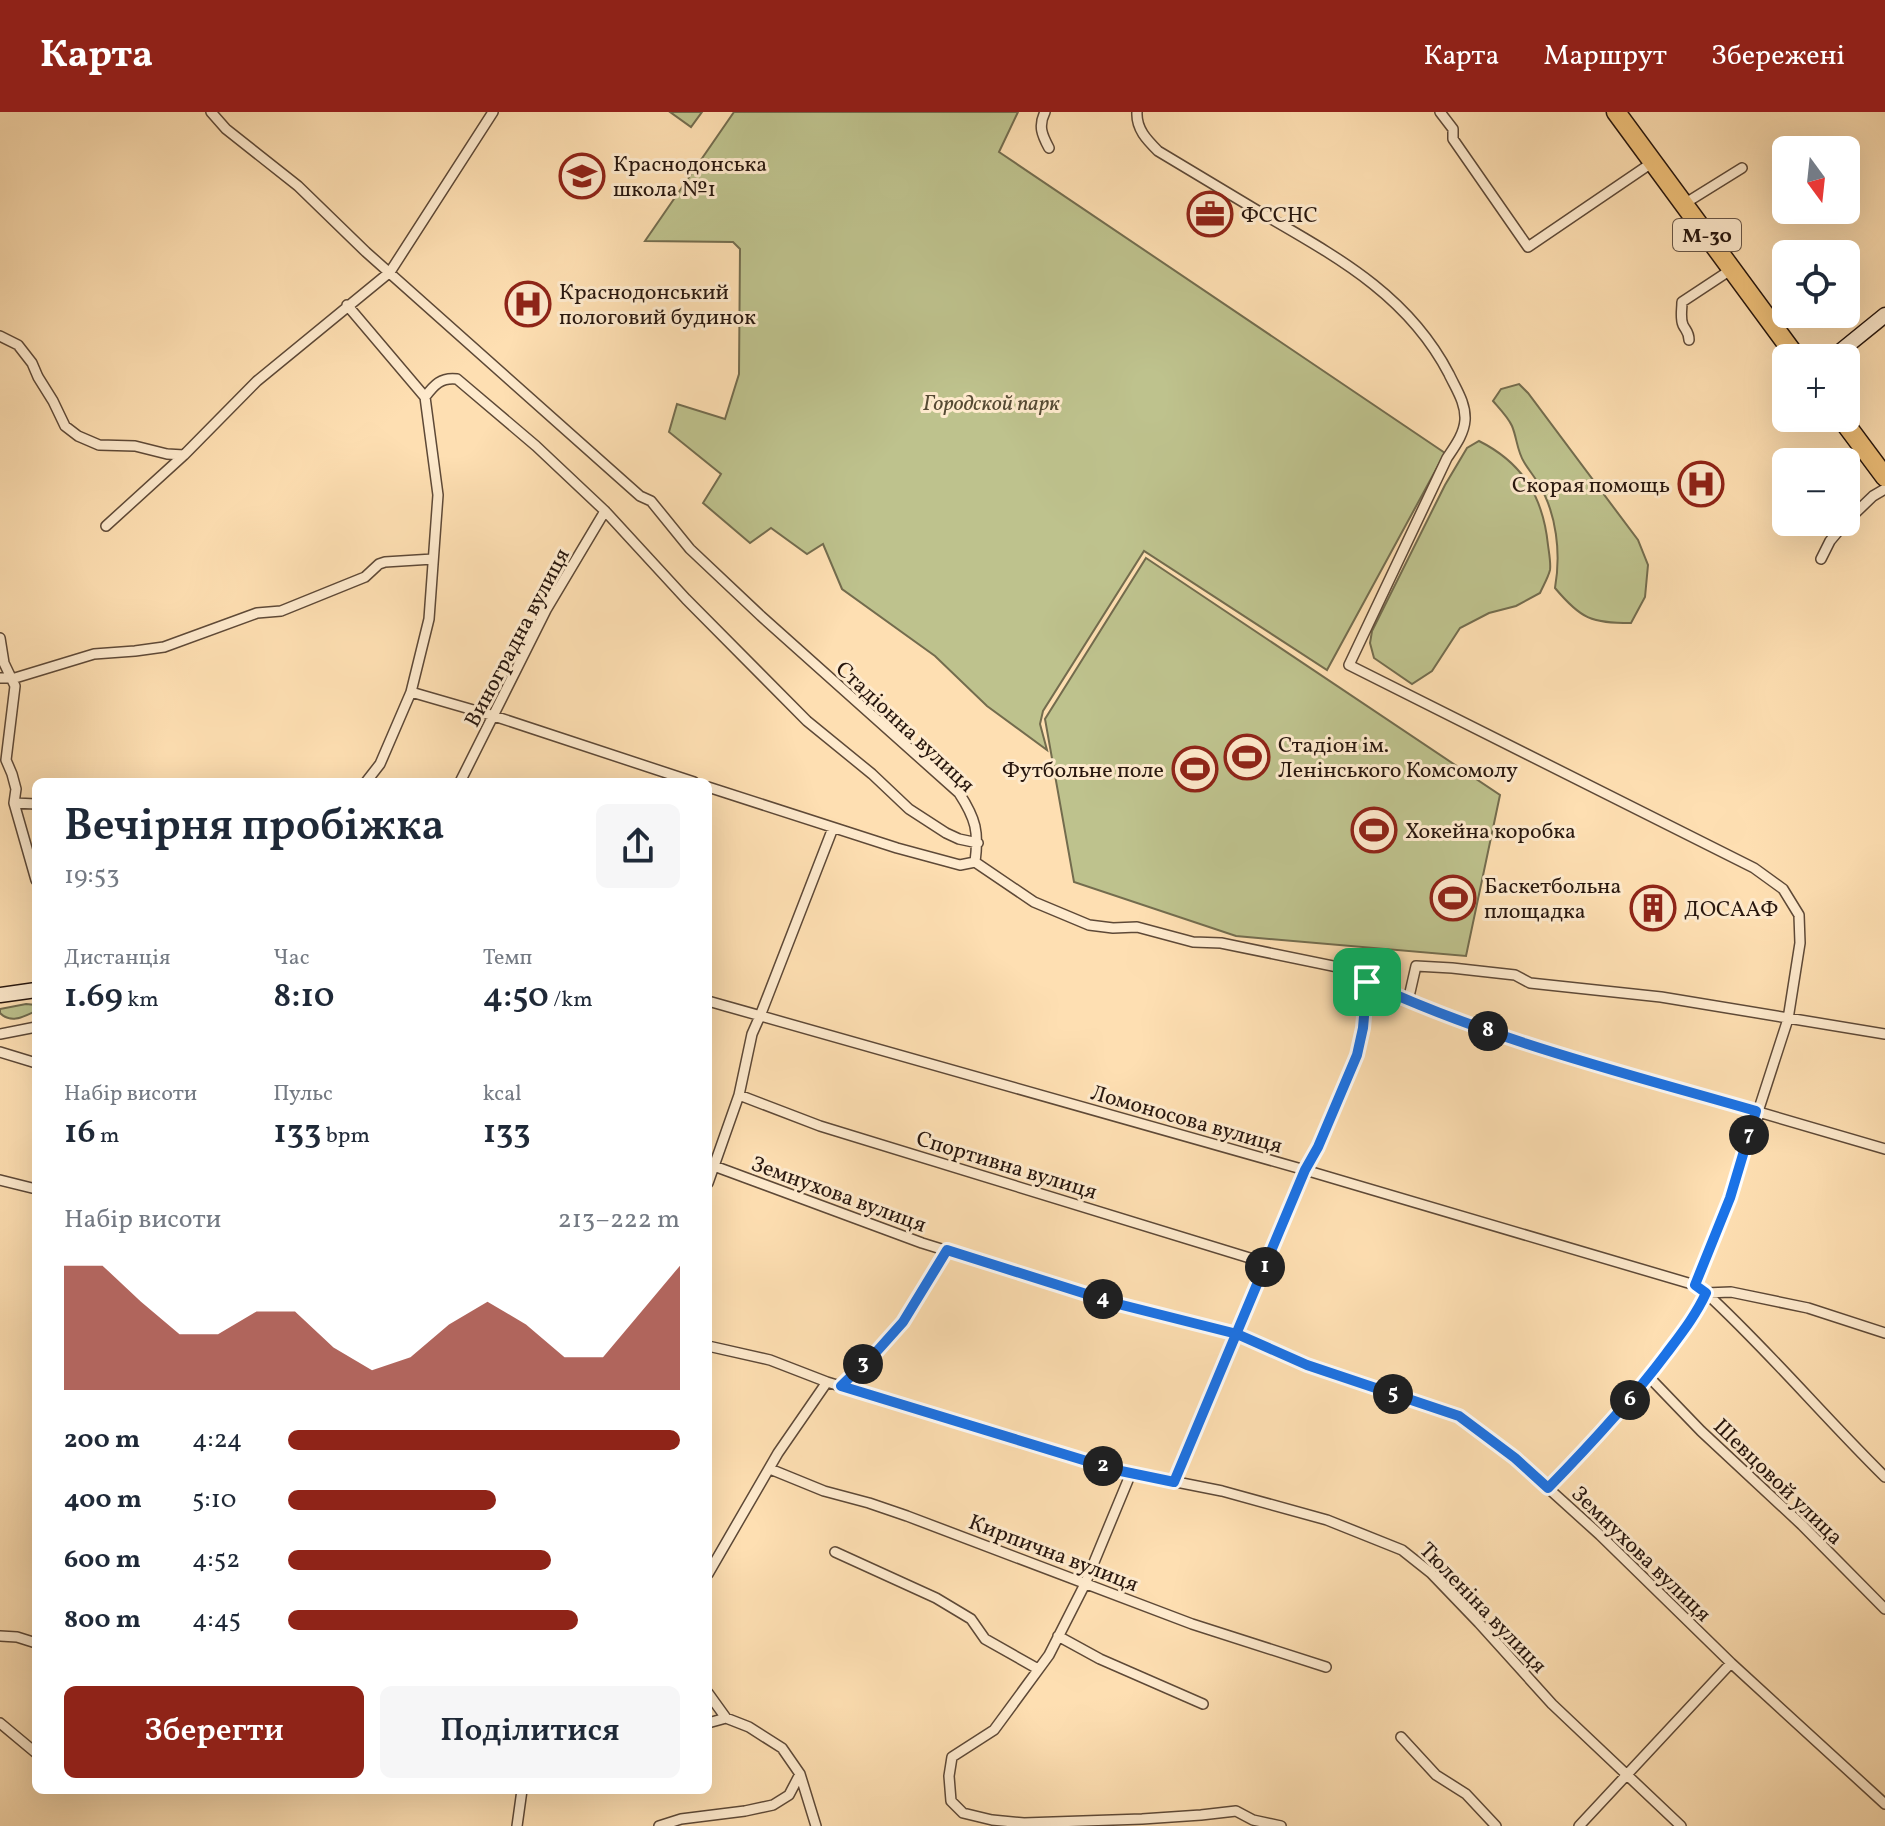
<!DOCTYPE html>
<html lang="uk">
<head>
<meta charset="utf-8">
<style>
  :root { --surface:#fff; --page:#f6f6f7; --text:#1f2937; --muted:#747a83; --accent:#8f2418 }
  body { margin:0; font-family:Vollkorn,serif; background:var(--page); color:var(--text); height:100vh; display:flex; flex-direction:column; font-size:30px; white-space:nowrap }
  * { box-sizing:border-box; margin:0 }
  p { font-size:26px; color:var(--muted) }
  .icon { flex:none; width:44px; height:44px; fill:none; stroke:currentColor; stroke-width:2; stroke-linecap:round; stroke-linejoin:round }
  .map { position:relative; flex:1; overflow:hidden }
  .side { position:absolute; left:32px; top:666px; width:680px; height:1016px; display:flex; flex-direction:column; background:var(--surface); border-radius:12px; box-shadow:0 8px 32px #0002 }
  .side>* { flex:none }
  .needle { width:52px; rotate:165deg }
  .fabs { position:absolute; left:1772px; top:24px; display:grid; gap:16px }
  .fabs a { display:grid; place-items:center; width:88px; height:88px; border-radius:12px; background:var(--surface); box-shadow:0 8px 32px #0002; font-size:40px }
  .pin { position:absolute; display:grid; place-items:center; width:68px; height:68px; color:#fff; margin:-34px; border-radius:16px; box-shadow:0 4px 12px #0006 }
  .km { position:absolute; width:40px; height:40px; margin:-20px; border-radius:50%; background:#222; color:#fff; font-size:22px; line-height:40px; text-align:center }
  .round { display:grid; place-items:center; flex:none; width:84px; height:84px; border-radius:12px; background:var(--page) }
  .overview { display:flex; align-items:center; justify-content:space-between; height:136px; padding:0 32px }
  h1 { font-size:44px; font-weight:600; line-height:60px }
  .metrics { display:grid; grid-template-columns:repeat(3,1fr); gap:12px; height:136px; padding:8px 32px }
  .metrics div { display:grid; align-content:center }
  .metrics b { font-size:34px; font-weight:600 }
  .metrics small { font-size:22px; font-weight:400 }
  .metrics p { font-size:22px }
  .chart { height:224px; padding:16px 32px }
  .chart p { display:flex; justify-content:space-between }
  .chart svg { width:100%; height:144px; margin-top:8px; fill:var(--accent); opacity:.7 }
  .button { display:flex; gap:16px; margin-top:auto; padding:16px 32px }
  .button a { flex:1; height:92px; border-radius:12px; background:var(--accent); color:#fff; font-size:32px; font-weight:600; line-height:92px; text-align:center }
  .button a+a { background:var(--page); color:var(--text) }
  ul { padding:0 32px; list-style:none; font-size:26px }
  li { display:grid; grid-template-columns:128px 96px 1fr; align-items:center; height:60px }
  li i { height:20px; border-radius:10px; background:var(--accent) }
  header { display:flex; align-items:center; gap:48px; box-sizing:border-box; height:112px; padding:0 40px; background:var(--accent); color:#fff }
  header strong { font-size:38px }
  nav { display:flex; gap:44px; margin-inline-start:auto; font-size:28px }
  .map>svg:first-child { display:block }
  .green { fill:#bec28d; stroke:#736c4e; stroke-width:2 }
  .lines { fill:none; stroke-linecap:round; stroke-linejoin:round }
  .street-casing { stroke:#5e4937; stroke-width:12 }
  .secondary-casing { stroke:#28170e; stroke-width:17 }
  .highway-casing { stroke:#28170e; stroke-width:21 }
  .street { stroke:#feeacd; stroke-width:9 }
  .secondary { stroke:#feeacd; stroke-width:14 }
  .highway { stroke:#efc079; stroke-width:18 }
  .route-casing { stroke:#fff; stroke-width:16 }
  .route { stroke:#1a73e8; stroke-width:10 }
  .labels { text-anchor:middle; stroke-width:6; stroke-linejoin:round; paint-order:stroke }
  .shield { fill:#feeacd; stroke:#685647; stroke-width:2 }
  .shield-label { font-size:20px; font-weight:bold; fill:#28170e }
  .poi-label { font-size:22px; fill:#28170e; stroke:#feeacd; text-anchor:start }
  .park-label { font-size:22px; font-style:italic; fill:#554a34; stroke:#feeacd }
  .street-label { font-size:22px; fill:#28170e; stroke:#feeacd }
</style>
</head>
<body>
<header>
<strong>Карта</strong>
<nav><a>Карта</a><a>Маршрут</a><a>Збережені</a></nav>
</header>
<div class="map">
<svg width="1885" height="1714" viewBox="0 0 1885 1714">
  <rect width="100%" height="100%" fill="#fedfb2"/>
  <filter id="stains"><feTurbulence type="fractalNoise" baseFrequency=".0025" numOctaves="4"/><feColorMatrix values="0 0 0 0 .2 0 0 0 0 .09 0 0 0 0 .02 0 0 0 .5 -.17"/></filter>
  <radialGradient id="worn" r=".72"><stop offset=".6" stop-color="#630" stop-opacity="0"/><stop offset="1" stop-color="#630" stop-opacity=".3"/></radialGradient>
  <!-- green -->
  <path class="green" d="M670,0H702L691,15Z
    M734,0H1018L999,40L1445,341L1327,558L1144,439L1043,599L1040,612L1047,638L987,594L935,544L842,477L823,432L807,442L771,416L750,431L703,391L721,362L669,320L677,292L725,307L739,262L740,137L733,130L645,129Z
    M1519,272L1528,281L1638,428L1648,453L1645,485L1631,511C1591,511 1581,507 1555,476C1561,442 1557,401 1538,371C1534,364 1528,357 1524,350C1517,339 1517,326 1512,314C1508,305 1499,296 1493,289L1501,277Z
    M1479,329C1523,351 1543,385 1548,433C1549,441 1551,451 1550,458C1548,466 1543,474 1540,481L1516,494L1489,501L1460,516L1432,559L1412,572L1374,546L1370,531L1372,519L1445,373L1467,336Z
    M1146,446L1500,683L1466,844L1236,824L1074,770L1045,607Z
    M26,892L36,893V899C23,905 11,912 0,901V897Z"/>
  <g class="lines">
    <!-- street casing -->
    <g class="street-casing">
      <path id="street" d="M211,0L226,17L298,74L366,140L640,384L651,389L690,437L761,504L959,681C976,707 979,720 975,750L960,753L897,736L708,675
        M1045,0C1038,14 1042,23 1049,36
        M1137,0C1136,17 1147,28 1158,39C1193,60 1228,81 1263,102C1337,145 1408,183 1449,262C1456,277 1466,291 1465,308C1464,322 1455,334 1447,346L1349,553L1754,756L1783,777L1799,803L1800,831L1788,907L1730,1086L1695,1173
        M1440,0L1453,17V27L1528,135L1653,50
        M1684,92L1742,56
        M347,193L425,285L438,383L429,507L411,580L380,652L366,670
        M0,224L18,233L32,251L38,265L53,289L65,314L78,324L99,333L135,334L167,342L184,343L257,269L390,160L493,0
        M1689,228C1689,220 1686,219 1683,213C1680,206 1682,198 1682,190L1732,157
        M425,285C434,273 441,265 457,267L536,334L605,399L686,487L807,609L872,662L909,697L946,721L959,727L978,731
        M1846,410L1873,384L1885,377
        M106,414L184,343
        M1821,447L1830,429L1846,410
        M0,526L4,551L15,574L6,648L12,662L16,677L14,691L36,768
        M0,566H15L94,542L135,539L164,535L257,501L281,499L365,465L379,452L385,450L433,447
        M411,580L494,604L694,670
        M460,670L546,498L605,399
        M14,691L36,692
        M975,750L1034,790L1089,813L1113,816L1137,815L1193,830L1221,831L1357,859L1363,863L1367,870L1461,910L1560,942L1885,1037
        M708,889L1305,1058L1695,1173L1706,1181L1731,1180L1808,1196L1885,1221
        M1408,889L1416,854L1452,856L1515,863L1530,871L1661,885L1885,922
        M0,922L36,915
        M0,940L36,951
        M739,983L820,1014L1266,1151
        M708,1053L714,1054L922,1131L1118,1192L1237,1222L1307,1253L1459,1304L1515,1346L1548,1376L1600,1423L1731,1551L1885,1692
        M0,1068L36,1077
        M708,1071L739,983L752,922L760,904L833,716
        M708,1234L770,1248L827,1270L1116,1358L1222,1379L1327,1408L1402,1438L1431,1461L1479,1511L1552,1592L1681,1714
        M1649,1265L1701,1319L1802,1413L1885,1497
        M841,1274L903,1210L947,1138
        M770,1357L824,1379L869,1391L907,1404L1192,1512L1326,1555
        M1131,1361L1085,1472L1049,1543L994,1618L952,1645L949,1664L951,1689L963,1701L992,1708L1024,1711L1142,1707L1201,1703L1236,1699L1253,1708L1281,1714
        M1174,1370L1305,1058L1318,1035L1357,943L1363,916L1367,870
        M1548,1376C1590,1333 1630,1290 1666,1242C1681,1222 1696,1203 1706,1181C1769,1239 1824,1305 1885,1365
        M835,1440L936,1486L971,1507L985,1527L1038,1557
        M708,1462L778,1341L827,1270
        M0,1524L17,1525L36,1531
        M1058,1524L1100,1547L1203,1592
        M708,1581L726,1606L749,1615L782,1636L800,1662L816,1714
        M0,1611L36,1641
        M708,1611L726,1606
        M1401,1625L1436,1663L1466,1682L1496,1714
        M517,1714L522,1678
        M659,1714L681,1707L745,1699L773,1693L789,1683L800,1662
        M1579,1714L1731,1551"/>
    </g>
    <!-- secondary casing -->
    <g class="secondary-casing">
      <path id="secondary" d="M1832,246L1885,203
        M0,883L36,878"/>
    </g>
    <!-- highway casing -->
    <g class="highway-casing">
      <path id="highway" d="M1616,0L1797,246
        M1841,306L1885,365"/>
    </g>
    <!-- street -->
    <use href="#street" class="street"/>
    <!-- secondary -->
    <use href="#secondary" class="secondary"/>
    <!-- highway -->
    <use href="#highway" class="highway"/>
  </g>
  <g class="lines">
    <!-- route casing -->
    <g class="route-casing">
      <path id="route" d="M1367,870L1363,916L1357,943L1318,1035L1305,1058L1174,1370L1116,1358L841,1274L878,1238L903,1210L947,1138L1118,1192L1237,1222L1307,1253L1459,1304L1515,1346L1548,1376C1590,1333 1630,1290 1666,1242C1681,1222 1696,1203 1706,1181L1695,1173L1730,1086L1756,999C1625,961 1491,928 1367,870"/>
    </g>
    <!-- route -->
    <use href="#route" class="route"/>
  </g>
  <!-- icons -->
  <defs>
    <g id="school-ring" transform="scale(2.3)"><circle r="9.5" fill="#feeacd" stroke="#8f2418" stroke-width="1.5"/><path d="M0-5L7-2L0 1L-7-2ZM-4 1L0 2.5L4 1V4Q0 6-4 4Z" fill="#8f2418"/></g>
    <g id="office-ring" transform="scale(2.3)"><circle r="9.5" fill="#feeacd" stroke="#8f2418" stroke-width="1.5"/><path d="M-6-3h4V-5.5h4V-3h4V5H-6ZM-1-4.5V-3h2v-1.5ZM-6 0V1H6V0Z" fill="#8f2418"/></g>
    <g id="hospital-ring" transform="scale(2.3)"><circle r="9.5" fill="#feeacd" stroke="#8f2418" stroke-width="1.5"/><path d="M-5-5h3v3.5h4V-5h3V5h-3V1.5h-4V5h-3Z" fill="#8f2418"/></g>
    <g id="stadium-ring" transform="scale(2.3)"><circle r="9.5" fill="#feeacd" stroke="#8f2418" stroke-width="1.5"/><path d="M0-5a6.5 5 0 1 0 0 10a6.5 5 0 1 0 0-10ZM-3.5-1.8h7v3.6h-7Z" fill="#8f2418"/></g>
    <g id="building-ring" transform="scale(2.3)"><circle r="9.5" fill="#feeacd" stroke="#8f2418" stroke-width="1.5"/><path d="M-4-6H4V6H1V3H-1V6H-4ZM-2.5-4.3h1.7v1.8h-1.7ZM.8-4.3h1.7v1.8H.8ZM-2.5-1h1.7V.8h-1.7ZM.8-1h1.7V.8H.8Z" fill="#8f2418"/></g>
  </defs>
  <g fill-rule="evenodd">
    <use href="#school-ring" x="582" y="64"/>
    <use href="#office-ring" x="1210" y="102"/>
    <use href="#hospital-ring" x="528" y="192"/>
    <use href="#hospital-ring" x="1701" y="372"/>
    <use href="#stadium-ring" x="1247" y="645"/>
    <use href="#stadium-ring" x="1195" y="657"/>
    <use href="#stadium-ring" x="1374" y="718"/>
    <use href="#stadium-ring" x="1453" y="786"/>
    <use href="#building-ring" x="1653" y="796"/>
  </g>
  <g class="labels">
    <!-- shield labels -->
    <rect class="shield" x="1673" y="107" width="68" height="32" rx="6"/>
    <g class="shield-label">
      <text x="1707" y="130">М-30</text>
    </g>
    <!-- poi labels -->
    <g class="poi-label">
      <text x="613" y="59">Краснодонська<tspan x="613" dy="25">школа №1</tspan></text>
      <text x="1241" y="110">ФССНС</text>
      <text x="559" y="187">Краснодонський<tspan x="559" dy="25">пологовий будинок</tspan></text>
      <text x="1670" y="380" text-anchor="end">Скорая помощь</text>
      <text x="1278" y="640">Стадіон ім.<tspan x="1278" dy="25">Ленінського Комсомолу</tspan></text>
      <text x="1164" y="665" text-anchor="end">Футбольне поле</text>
      <text x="1405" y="726">Хокейна коробка</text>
      <text x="1484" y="781">Баскетбольна<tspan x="1484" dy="25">площадка</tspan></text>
      <text x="1684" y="804">ДОСААФ</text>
    </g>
    <!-- park labels -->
    <g class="park-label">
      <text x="991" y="298">Городской парк</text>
    </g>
    <!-- street labels -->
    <g class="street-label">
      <text transform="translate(516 525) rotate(-62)" y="8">Виноградна вулиця</text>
      <text transform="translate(906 614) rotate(43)" y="8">Стадіонна вулиця</text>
      <text transform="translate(1187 1006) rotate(16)" y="8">Ломоносова вулиця</text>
      <text transform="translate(1007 1052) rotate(17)" y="8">Спортивна вулиця</text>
      <text transform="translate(839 1081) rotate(20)" y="8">Земнухова вулиця</text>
      <text transform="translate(1779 1369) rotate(44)" y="8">Шевцовой улица</text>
      <text transform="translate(1054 1440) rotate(21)" y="8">Кирпична вулиця</text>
      <text transform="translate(1642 1441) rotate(44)" y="8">Земнухова вулиця</text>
      <text transform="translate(1484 1495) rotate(46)" y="8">Тюленіна вулиця</text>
    </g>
  </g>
  <rect width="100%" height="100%" filter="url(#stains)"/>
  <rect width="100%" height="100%" fill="url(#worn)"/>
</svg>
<div class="fabs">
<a><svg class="needle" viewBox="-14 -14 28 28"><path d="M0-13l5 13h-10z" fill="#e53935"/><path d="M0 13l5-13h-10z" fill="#747a83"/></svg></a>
<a><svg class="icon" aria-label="locate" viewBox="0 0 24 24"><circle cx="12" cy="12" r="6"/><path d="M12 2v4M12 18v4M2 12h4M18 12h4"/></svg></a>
<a>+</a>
<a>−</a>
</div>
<div class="pin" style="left:1367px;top:870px;background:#1e9e55"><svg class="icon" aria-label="arrive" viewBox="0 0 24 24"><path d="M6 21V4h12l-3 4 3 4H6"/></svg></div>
<b class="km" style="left:1265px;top:1155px">1</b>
<b class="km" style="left:1103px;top:1354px">2</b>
<b class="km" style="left:863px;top:1252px">3</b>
<b class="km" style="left:1103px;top:1187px">4</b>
<b class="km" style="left:1393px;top:1282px">5</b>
<b class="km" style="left:1630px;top:1288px">6</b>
<b class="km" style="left:1749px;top:1023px">7</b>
<b class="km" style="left:1488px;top:919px">8</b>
<section class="side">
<div class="overview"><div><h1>Вечірня пробіжка</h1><p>19:53</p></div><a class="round"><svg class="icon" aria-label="share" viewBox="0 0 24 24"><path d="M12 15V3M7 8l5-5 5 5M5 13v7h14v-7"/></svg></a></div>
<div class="metrics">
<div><p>Дистанція</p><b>1.69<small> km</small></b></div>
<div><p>Час</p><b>8:10</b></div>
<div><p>Темп</p><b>4:50<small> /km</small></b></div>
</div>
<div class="metrics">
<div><p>Набір висоти</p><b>16<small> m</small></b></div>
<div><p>Пульс</p><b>133<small> bpm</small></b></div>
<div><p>kcal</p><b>133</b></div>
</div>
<div class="chart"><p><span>Набір висоти</span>213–222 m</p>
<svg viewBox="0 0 160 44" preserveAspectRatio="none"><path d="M0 44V6L10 6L20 17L30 27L40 27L50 20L60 20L70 31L80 38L90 34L100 24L110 17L120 24L130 34L140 34L150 20L160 6V44z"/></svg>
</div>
<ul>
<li><b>200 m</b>4:24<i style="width:100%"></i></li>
<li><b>400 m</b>5:10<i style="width:53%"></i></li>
<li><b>600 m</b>4:52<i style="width:67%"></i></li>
<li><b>800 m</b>4:45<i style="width:74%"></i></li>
</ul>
<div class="button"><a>Зберегти</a><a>Поділитися</a></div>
</section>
</div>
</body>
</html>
